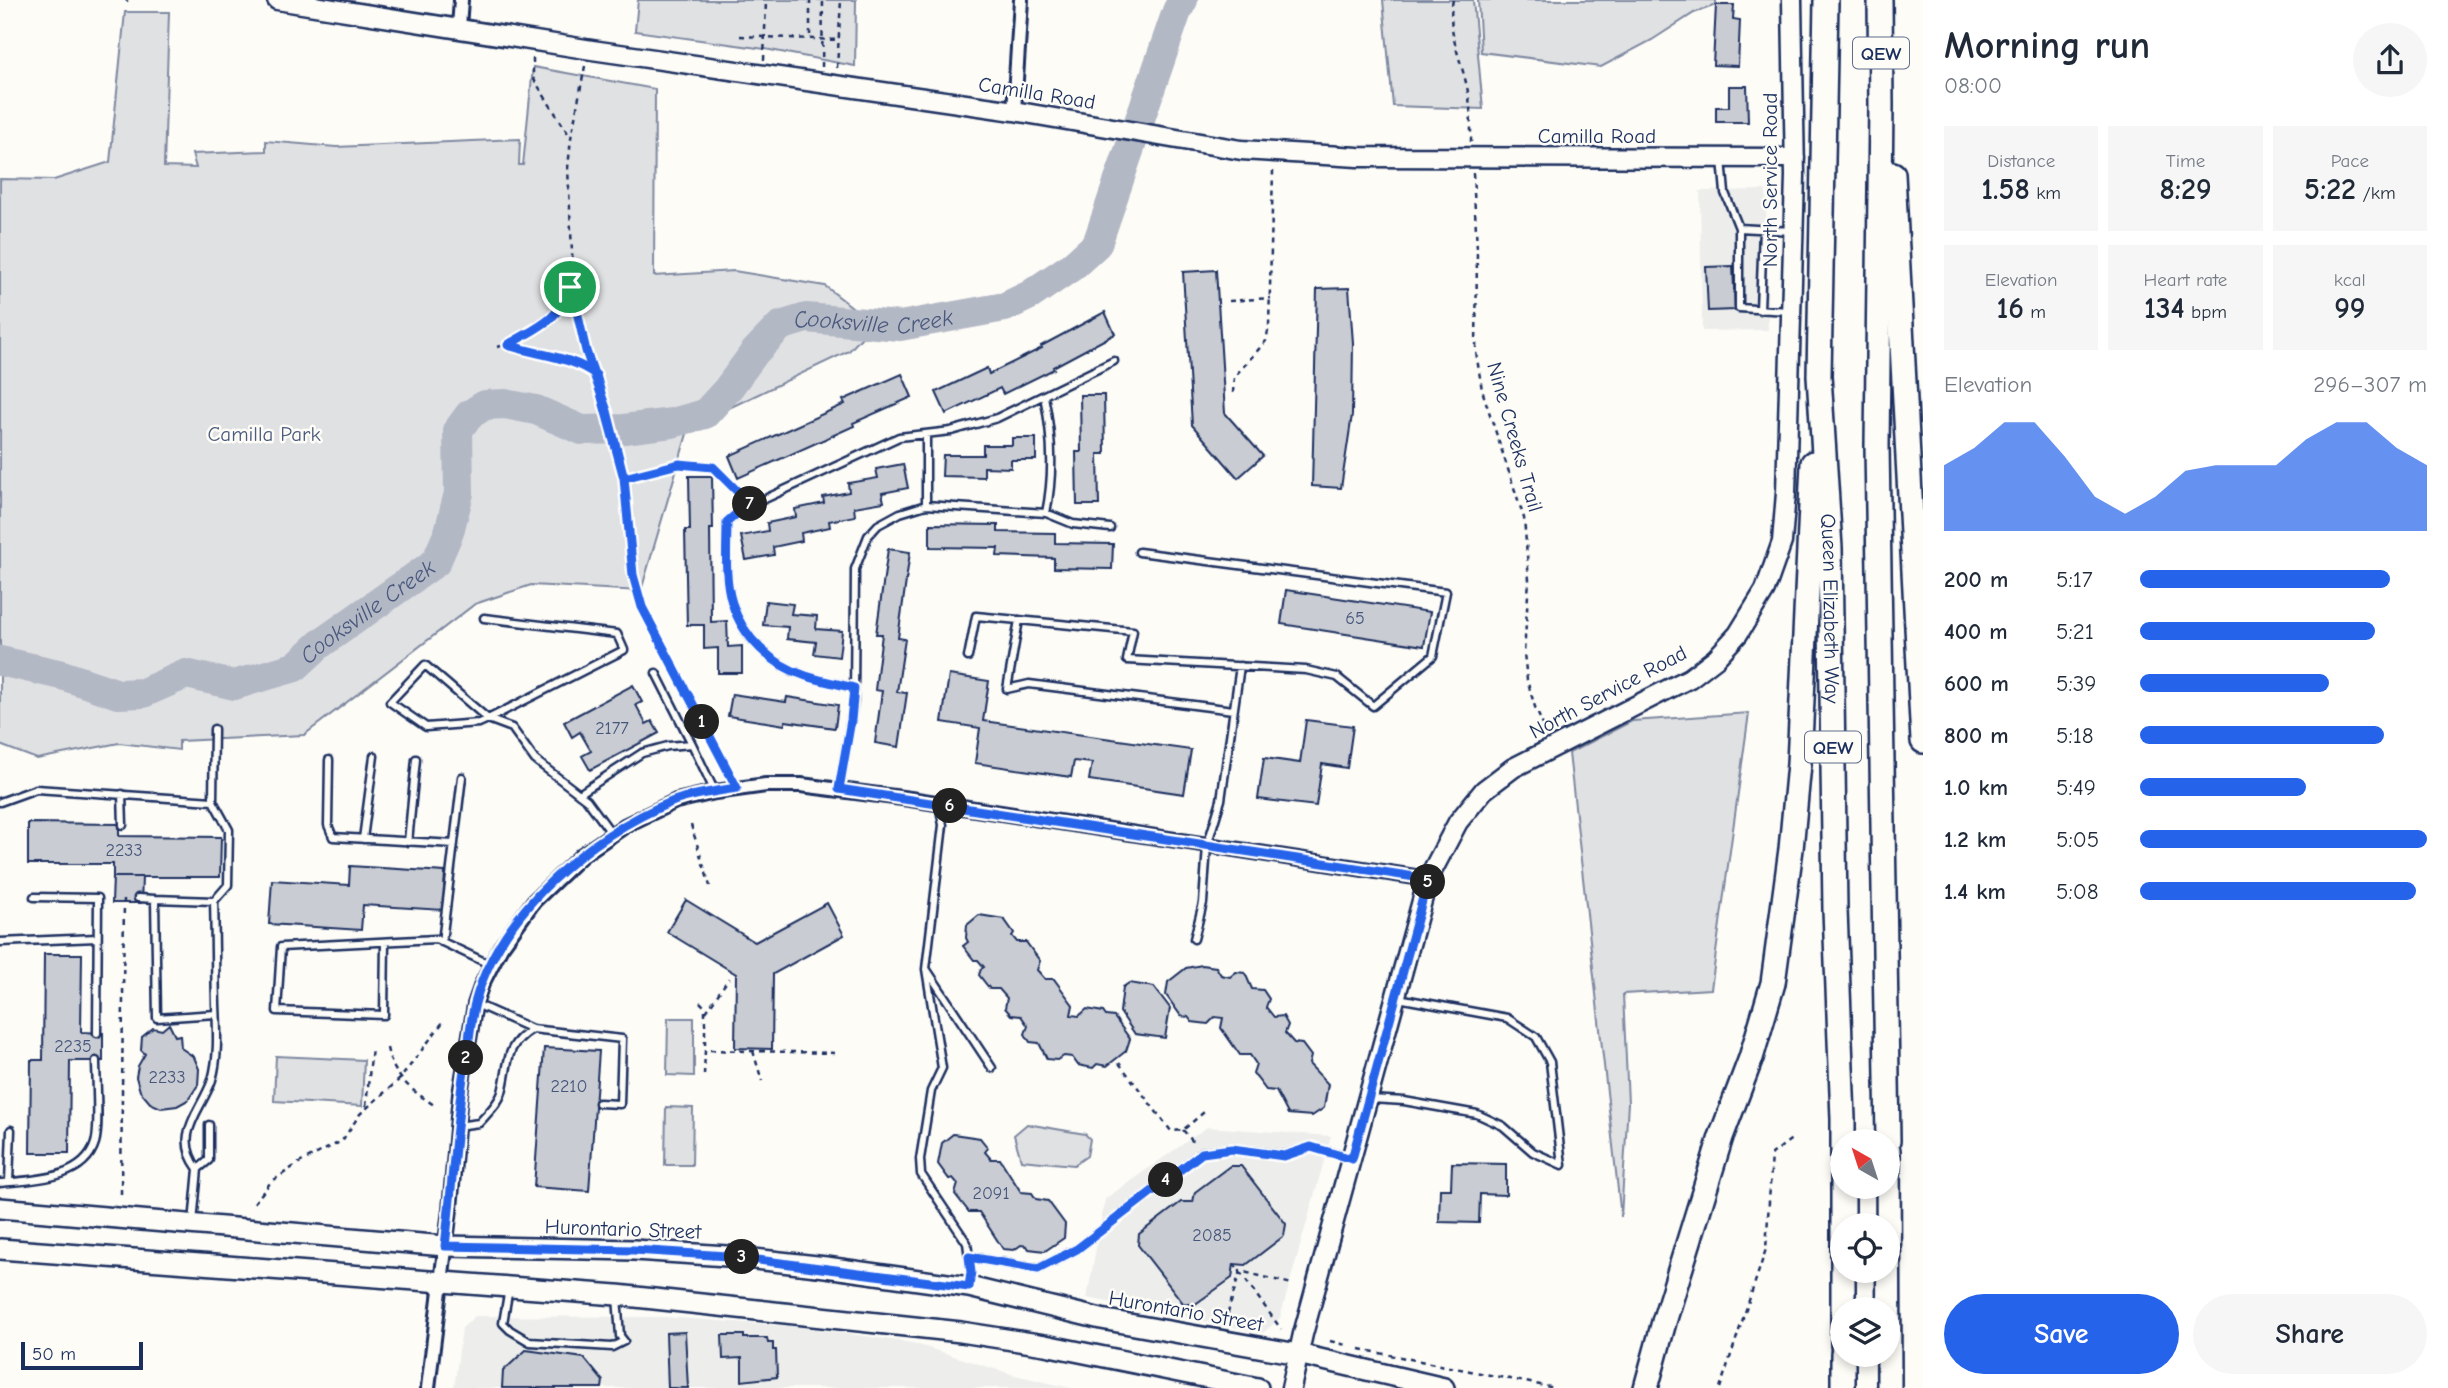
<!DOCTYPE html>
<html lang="en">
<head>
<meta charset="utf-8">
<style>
  :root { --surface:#fff; --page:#f6f6f7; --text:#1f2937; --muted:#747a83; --accent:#2563eb }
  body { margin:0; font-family:"Comic Neue",sans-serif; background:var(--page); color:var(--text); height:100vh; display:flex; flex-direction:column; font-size:26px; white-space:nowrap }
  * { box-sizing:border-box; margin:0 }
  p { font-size:23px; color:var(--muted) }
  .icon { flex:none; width:38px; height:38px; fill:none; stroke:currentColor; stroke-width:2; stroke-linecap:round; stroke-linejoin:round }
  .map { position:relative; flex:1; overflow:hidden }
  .sheet { display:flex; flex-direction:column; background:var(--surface); width:525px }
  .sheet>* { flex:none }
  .needle { width:46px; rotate:321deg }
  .controls { position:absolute; left:1830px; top:1129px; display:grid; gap:14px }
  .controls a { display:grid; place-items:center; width:70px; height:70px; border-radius:50%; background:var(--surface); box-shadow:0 4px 10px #0003; font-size:35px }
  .scale { position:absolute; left:21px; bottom:18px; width:122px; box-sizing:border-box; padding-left:7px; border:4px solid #1b2f5e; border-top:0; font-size:19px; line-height:24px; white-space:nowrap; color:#1b2f5e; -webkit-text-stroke:5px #fdfcf7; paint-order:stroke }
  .pin { position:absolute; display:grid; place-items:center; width:60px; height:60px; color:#fff; margin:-30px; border:4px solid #fff; border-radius:50%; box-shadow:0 2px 7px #0007 }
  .km { position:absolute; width:35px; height:35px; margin:-18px; border-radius:50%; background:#222; color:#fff; font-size:19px; line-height:35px; text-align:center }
  .round { display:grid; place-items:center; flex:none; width:74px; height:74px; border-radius:37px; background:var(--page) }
  .summary { display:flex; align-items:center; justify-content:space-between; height:119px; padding:0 21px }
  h1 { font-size:38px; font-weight:700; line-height:52px }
  .figures { display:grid; grid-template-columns:repeat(3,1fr); gap:10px; height:119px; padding:7px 21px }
  .figures div { display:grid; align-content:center; border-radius:0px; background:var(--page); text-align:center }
  .figures b { font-size:30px; font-weight:700 }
  .figures small { font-size:19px; font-weight:400 }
  .figures p { font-size:19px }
  .chart { height:196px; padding:14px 21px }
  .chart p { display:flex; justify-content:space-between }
  .chart svg { width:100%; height:126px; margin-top:7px; fill:var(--accent); opacity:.7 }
  .cta { display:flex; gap:14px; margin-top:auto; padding:14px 21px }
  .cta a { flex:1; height:80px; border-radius:42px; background:var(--accent); color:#fff; font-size:28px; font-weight:700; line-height:80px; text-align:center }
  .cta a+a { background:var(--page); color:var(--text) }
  ul { padding:0 21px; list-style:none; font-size:23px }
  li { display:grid; grid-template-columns:112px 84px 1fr; align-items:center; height:52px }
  li i { height:18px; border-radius:9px; background:var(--accent) }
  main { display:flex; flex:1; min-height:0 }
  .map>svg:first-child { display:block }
  .built { fill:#edeeec }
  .green { fill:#e0e1e3; stroke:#7e88a0; stroke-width:2 }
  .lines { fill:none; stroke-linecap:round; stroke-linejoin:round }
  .river { stroke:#b3b8c5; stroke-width:30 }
  .building { fill:#c9ccd3; stroke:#1b2f5e; stroke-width:2 }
  .lane-casing { stroke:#1b2f5e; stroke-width:11 }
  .street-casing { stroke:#1b2f5e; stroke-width:18 }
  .secondary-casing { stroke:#1b2f5e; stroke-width:23 }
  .primary-casing { stroke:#1b2f5e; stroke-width:24 }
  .highway-casing { stroke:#1b2f5e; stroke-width:28 }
  .path { stroke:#1b2f5e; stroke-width:2.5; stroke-dasharray:5 5; stroke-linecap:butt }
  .lane { stroke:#fdfcf7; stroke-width:6 }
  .street { stroke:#fdfcf7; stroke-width:12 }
  .secondary { stroke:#fdfcf7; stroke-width:18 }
  .primary { stroke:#fdfcf7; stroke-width:19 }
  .highway { stroke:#fdfcf7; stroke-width:23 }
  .route-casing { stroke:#fff; stroke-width:14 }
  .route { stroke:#2563eb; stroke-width:9 }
  .labels { text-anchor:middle; stroke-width:5; stroke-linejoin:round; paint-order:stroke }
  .number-label { font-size:18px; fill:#46567b }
  .shield { fill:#fdfcf7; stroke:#5f6c8c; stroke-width:2 }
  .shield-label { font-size:19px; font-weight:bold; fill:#1b2f5e }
  .street-label { font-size:21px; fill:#1b2f5e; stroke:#fdfcf7 }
  .park-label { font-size:21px; fill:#4c5c7f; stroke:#fdfcf7 }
  .water-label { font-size:23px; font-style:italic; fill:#49587d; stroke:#fdfcf7 }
</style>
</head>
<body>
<main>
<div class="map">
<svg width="1923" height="1388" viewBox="0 0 1923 1388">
  <rect width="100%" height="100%" fill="#fdfcf7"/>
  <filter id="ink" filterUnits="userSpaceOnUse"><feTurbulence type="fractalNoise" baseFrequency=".0143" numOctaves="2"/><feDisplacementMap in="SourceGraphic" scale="14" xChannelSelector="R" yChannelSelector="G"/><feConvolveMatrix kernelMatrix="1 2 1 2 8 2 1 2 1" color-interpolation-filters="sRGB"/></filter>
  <g filter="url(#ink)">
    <!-- built -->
    <path class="built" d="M1766,190L1768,330L1702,331L1700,191Z
      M1207,1127L1331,1136L1280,1318L1263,1333L1087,1298L1105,1199Z
      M475,1316L665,1317L801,1327L913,1343L1011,1374L1071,1388H454L462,1328Z"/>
    <!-- green -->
    <path class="green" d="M638,0H856L855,66L765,49L635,31Z
      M1383,0H1473L1483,109L1393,106Z
      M1478,0H1716V5L1694,13L1652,40L1601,67L1481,52Z
      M125,12H169L164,167L196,168L192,154L266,151V141L336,147L520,139L519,165H523L533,67L655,89L654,276L734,271L825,286L874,324L849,351L689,427L641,591L531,585L475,604L304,735L179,741V750L119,743L37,759L0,745V179L54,180L110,162Z
      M1749,713L1711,989L1623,994L1628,1103L1621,1217L1569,753L1632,721Z
      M668,1018H694V1076L667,1075Z
      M276,1056L364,1060L362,1106L274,1101Z
      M666,1107L693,1108L692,1165H665Z
      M1027,1124L1085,1134L1090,1139L1087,1156L1074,1165L1021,1160L1014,1135Z"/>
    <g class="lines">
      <!-- river -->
      <path class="river" id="s1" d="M0,661L62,675L118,694L143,693L186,674L234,685L295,667L320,644L436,562L449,532L459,493L458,430L469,415L485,405L505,404L536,410L582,430L624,429L672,423L705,414L727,390L755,352L780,326L806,318L900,326L1005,307L1030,295L1074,265L1097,244L1177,11L1183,0"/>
    </g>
    <!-- building -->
    <path class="building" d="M1716,5H1734L1733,19L1740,20L1738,66L1713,65Z
      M1729,86H1747L1748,122H1716V107H1729Z
      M1733,266L1735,310L1708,311L1706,267Z
      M1216,270L1225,413L1263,456L1238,478L1192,425L1183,272Z
      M1349,288L1353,343L1352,415L1341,488L1312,486L1317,289Z
      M1105,312L1115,334L1053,367L1054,369L1003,394L1000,388L946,414L936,392L987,368L989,374L1042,348L1041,346Z
      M902,374L912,397L853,423L854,426L738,478L729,456L845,404L843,400Z
      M1080,395H1104L1105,454H1098L1099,505H1077L1076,452H1081Z
      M1012,438H1036V460H1011V468L984,467V477L942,476L943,455H983V445H1012Z
      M903,464L908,488L882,493L884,502L854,507L855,516L829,521L830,527L801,533L802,541L773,547L774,555L746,560L741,536L768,531L767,523L796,517L795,509L824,503L823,497L849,492L848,483L878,478L876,469Z
      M689,476H712L713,529H710L711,622L727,621L728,647L742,646V673H718V648L704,649V625H687L685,530H690Z
      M930,524L998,525V532L1055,533V543L1113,544L1112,569L1054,568V558L997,556L998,548L930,547Z
      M888,549L910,552L898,638L905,639L897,692L907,693L899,747L875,743L882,691L875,690L882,634H876Z
      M1286,590L1430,612L1424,646L1281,624Z
      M766,601L793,604L791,614L817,616L816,629L842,631L839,657L814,654L816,642L787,639L788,627L763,625Z
      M949,675L989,681L983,721L1191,750L1184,794L1089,780L1092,763L1074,761L1071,777L975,763L980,728L942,722Z
      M633,685L642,702L636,705L646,724L652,721L659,733L590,770L582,756L591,751L580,732L572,737L564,722Z
      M732,694L786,702L787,697L838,705L835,728L785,721V725L728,716Z
      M1306,720L1353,726L1347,768L1322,764L1316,806L1258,799L1264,758L1300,763Z
      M28,823L119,824V836L221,837L220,877H113V864H28Z
      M350,866L445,872L443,910L363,905L361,930L269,924L272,880L349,885Z
      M113,877H142L141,903H112Z
      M686,900L755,942L827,903L844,935L773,974L772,1049L735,1048L736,974L667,932Z
      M979,915L1004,919L1014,933L1012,936L1017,942H1026L1040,961L1037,970L1045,979H1054L1073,1005L1071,1015L1079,1016L1087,1009L1103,1012L1106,1016L1114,1017L1130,1039L1126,1051L1107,1066L1097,1064L1093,1068L1078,1065L1072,1057L1064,1056L1057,1060L1047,1059L1039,1043L1030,1042L1025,1034L1028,1026L1021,1016L1011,1015L1005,1008L1007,998L999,989H990L979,975L981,969L984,967L978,960H974L963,946L968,942L966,938L967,925Z
      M44,954H82L81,1032L103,1033V1061H70L69,1153H30L31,1060H43Z
      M1202,965L1216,967L1221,975L1230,977L1236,972L1245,973L1252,989L1263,990L1269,999L1266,1007L1274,1017L1283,1016L1288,1025L1285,1033L1294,1043L1302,1044L1311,1056L1309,1064L1328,1084L1324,1108L1312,1116L1288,1114L1276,1091L1266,1090L1253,1073L1256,1064L1250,1055H1240L1221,1028L1223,1018L1215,1017L1208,1024L1192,1022L1188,1017L1181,1016L1166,995L1168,982L1186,968Z
      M1129,983L1154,987L1170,1008L1165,1038L1135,1034L1120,1012L1123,987Z
      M169,1024L175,1036L180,1035L181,1048L194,1057L199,1069L198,1085L188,1100L177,1106L161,1108L150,1103L140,1091L136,1077L138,1066L145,1054L141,1050L142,1037L153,1028L162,1030Z
      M544,1048L599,1051L589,1191L534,1187Z
      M953,1134L980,1138L988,1148L985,1152L991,1159H1000L1021,1192L1032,1193L1036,1199L1048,1201L1065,1224L1064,1238L1045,1251L1029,1249L1027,1246L1021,1245L1014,1250L1003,1249L979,1212H969L955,1194L958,1184L953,1178L949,1179L938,1164L942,1143Z
      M1452,1163L1506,1164V1195L1480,1194L1479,1223L1439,1222L1440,1189H1451Z
      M1230,1166H1241L1286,1224L1284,1236L1246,1265L1234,1264L1232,1278L1194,1305L1183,1303L1138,1245L1139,1234L1181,1202H1193L1195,1192Z
      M685,1332L688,1388H668L666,1333Z
      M722,1335H744V1338H767L768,1343H773V1350H776L777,1377L742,1381V1358L723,1359Z
      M526,1350L584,1358L603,1381L602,1388H502L503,1371Z"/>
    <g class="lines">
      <!-- lane casing -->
      <g class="lane-casing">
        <path id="lane" d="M1722,159L1725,193L1739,228
          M1760,310L1763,229
          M1789,311L1739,308V228L1792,231
          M1044,396C1052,434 1054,475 1046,513
          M926,505V434
          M484,618L617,634L624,650L488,719L479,723L426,727L390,702L425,665L488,719L512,728L535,760L587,800L612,834
          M1019,620L1007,689L1029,684L1233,710
          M968,657L976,616L1133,631L1127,660L1306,670L1337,677L1373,706L1433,656L1446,592L1139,552
          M656,673L692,744
          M854,688C838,684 822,681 806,676C772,665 743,638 732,603C724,578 727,548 727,522L741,510L899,437L951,431L997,418L1114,361
          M214,729L213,801L229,830L228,885L214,901
          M329,760L328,825L333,837L454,844
          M839,790L854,700L855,569L868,536L878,525L900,513L926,505L1046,513L1073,524L1110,528
          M122,794L123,825
          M579,794L642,753L668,746L692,744L715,792
          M0,802L36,789L213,801
          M939,804L943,825L926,969L942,1068L931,1091L920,1159L921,1174L967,1243L971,1272L969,1285
          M363,839L374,756
          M408,842L416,759
          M34,897L98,898L97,1033
          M138,898L155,899
          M1194,939L1203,903L1207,846L1221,800L1240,666
          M0,942L97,938
          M385,942L384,1015L277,1011L281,947L436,939L491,965
          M442,942L462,777
          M927,970L992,1068
          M476,1004L532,1029
          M1371,1099L1404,1101L1477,1114L1503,1126L1533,1152L1562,1165L1550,1062L1536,1037L1507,1018L1398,998
          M457,1126L479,1123C487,1114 499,1103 502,1092C510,1063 503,1047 532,1029L622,1039L620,1104L599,1103
          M198,1169C172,1134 201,1112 212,1080C219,1056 217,1029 216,1004C215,970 215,935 214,901L155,899L157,1018L216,1014
          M9,1182L11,1130
          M0,1183C32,1180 84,1180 95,1143C100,1128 96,1079 96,1061
          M193,1223L198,1169L209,1160V1125
          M969,1257L1038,1269L1077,1249L1202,1152L1232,1149L1284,1155L1311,1147L1351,1158
          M509,1288L503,1323L510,1330L530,1342L612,1347L624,1341L620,1336L617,1297"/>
      </g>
      <!-- street casing -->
      <g class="street-casing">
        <path id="street" d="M459,27L461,0
          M1014,111L1021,0
          M428,1388L450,1209L460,1094L475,1004L482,984L501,947L534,901L582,855L626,825L676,801L715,792L766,785H801L910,799L1428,879"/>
      </g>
      <!-- secondary casing -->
      <g class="secondary-casing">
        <path id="secondary" d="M277,0L592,50L1014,111L1241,150L1358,157L1795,158
          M1291,1388L1303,1334L1428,879L1458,822L1484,790L1513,768L1690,678L1716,658L1738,634L1765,590L1782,542L1786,493L1795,176L1792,0"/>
      </g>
      <!-- primary casing -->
      <g class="primary-casing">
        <path id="primary" d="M0,1208L445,1246L634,1250L727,1256L826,1267L969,1287L1101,1319L1298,1354L1444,1388
          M0,1249L617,1295L961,1332L1045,1345L1258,1388"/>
      </g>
      <!-- highway casing -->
      <g class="highway-casing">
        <g id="highway">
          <path id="s2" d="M1826,0L1819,376L1830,548L1835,910L1843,1119V1345"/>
          <path d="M1880,0L1881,106L1877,446L1888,1141"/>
          <path d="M1893,174L1923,741"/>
          <path d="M1888,1151L1889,1388"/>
          <path d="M1843,1354V1388"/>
          <path d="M1646,1388L1664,1322L1721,1137L1751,1058L1773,983L1791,849L1799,764L1813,463"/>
        </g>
      </g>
      <!-- path -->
      <path class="path" d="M810,0V37
        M1453,0C1446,29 1461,59 1467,87C1471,105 1471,123 1471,142
        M127,2V0
        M740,36L839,40
        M533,58V78L571,138
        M764,60L766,0
        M585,66L571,138L568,168L573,273L578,316L624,478L633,575L642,607L730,776
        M822,67L823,0
        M837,68L841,0
        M1473,173L1477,249L1476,352L1482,390L1524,518L1529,580L1524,653L1527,680L1535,707L1546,732
        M1229,301L1271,298
        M508,345C535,355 571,355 593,373
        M497,347C507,345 513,341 522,336C551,321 565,310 572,276
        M1233,393L1234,377L1266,341L1269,326L1273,171
        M624,478L679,464L713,467L744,498
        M691,825L710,886
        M700,1002L705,1007V1050
        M706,1012L729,978
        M387,1048C393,1077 410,1089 434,1105
        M753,1051L762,1081
        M1119,1063L1171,1131L1183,1130L1204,1112
        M704,1075L705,1050L836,1053
        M366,1106L372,1047
        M1183,1130L1194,1143
        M121,1194L124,898
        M254,1203L271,1182L299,1163L342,1141L360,1114L400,1079L443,1022
        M1234,1264L1281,1329
        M1225,1323L1240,1271L1292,1284
        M1330,1341L1346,1345
        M1360,1349L1555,1388
        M1720,1388L1766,1249L1772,1154L1794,1137"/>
      <!-- lane -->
      <use href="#lane" class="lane"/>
      <!-- street -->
      <use href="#street" class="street"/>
      <!-- secondary -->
      <use href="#secondary" class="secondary"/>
      <!-- primary -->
      <use href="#primary" class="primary"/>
      <!-- highway -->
      <use href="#highway" class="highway"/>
    </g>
  </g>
  <g class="lines" filter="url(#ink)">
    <!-- route casing -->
    <g class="route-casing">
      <path id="route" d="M570,287L573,273L578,316L586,351L607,411L624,478L633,575L642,607L737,788C717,791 693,794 674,801C590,835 499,912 475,1003C471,1019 470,1035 467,1051C456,1115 453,1181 445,1246L634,1250L727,1256L969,1287L971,1272L969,1257L1038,1269L1077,1249L1202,1153L1232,1149L1284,1156L1311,1147L1352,1159L1428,879L839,789L851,720L854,688C838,684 822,681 806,676C772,665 743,638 732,603C724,578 727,548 727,522L741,510L751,505L713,467L679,464L624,478L596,375C572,356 537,355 508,345C535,328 560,321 570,287"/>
    </g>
    <!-- route -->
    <use href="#route" class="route"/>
  </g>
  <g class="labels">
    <!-- number labels -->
    <g class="number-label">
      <text x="1355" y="624">65</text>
      <text x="612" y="734">2177</text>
      <text x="124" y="856">2233</text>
      <text x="73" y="1052">2235</text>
      <text x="167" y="1083">2233</text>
      <text x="569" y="1092">2210</text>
      <text x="991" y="1199">2091</text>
      <text x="1212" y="1241">2085</text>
    </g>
    <!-- shield labels -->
    <g class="shield">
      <rect x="1853" y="37.5" width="56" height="31" rx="5"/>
      <rect x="1805" y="731.5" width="56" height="31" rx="5"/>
    </g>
    <g class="shield-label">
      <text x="1881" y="60">QEW</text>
      <text x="1833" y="754">QEW</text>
    </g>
    <!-- street labels -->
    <g class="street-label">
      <text transform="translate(1037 93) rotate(9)" y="7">Camilla Road</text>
      <text x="1597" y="143">Camilla Road</text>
      <text transform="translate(1770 180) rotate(-90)" y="7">North Service Road</text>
      <text transform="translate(1515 437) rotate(74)" y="7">Nine Creeks Trail</text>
      <text dy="7" stroke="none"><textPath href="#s2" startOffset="609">Queen Elizabeth Way</textPath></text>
      <text transform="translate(1608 692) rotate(-28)" y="7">North Service Road</text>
      <text transform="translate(623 1229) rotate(2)" y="7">Hurontario Street</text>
      <text transform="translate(1186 1311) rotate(10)" y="7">Hurontario Street</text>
    </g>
    <!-- park labels -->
    <g class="park-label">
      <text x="264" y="441">Camilla Park</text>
    </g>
    <!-- water labels -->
    <g class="water-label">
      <text dy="8" stroke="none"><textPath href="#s1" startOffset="1094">Cooksville Creek</textPath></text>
      <text dy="8" stroke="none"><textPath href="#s1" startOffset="399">Cooksville Creek</textPath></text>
    </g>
  </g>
</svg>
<div class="controls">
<a><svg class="needle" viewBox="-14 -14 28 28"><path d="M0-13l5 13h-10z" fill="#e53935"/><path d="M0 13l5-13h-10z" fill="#747a83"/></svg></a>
<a><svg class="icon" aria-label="locate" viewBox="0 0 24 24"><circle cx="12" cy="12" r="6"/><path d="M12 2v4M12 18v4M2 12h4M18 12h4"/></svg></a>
<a><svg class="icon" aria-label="layers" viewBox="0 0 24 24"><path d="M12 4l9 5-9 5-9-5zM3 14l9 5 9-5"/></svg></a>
</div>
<div class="scale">50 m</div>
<div class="pin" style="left:570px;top:287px;background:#1e9e55"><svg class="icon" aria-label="arrive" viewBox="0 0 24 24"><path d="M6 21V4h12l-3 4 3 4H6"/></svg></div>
<b class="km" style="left:702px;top:722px">1</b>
<b class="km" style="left:466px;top:1058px">2</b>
<b class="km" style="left:742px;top:1257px">3</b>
<b class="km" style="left:1166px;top:1180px">4</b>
<b class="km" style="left:1428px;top:882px">5</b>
<b class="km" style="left:950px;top:806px">6</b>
<b class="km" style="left:750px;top:504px">7</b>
</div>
<section class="sheet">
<div class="summary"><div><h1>Morning run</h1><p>08:00</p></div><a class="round"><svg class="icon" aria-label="share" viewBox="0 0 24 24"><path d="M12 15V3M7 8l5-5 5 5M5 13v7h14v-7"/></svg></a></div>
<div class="figures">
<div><p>Distance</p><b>1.58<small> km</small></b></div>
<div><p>Time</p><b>8:29</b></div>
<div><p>Pace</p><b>5:22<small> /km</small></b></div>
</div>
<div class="figures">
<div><p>Elevation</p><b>16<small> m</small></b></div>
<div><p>Heart rate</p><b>134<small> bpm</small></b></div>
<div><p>kcal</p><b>99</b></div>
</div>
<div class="chart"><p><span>Elevation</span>296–307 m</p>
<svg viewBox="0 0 160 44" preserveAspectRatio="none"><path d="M0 44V21L10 15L20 6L30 6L40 18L50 32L60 38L70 32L80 23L90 21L100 21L110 21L120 12L130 6L140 6L150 15L160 21V44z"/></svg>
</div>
<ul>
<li><b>200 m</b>5:17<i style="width:87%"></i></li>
<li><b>400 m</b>5:21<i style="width:82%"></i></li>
<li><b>600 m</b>5:39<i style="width:66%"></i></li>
<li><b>800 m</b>5:18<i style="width:85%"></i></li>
<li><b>1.0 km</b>5:49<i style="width:58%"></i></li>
<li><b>1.2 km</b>5:05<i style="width:100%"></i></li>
<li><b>1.4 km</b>5:08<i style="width:96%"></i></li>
</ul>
<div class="cta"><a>Save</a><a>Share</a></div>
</section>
</main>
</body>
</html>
